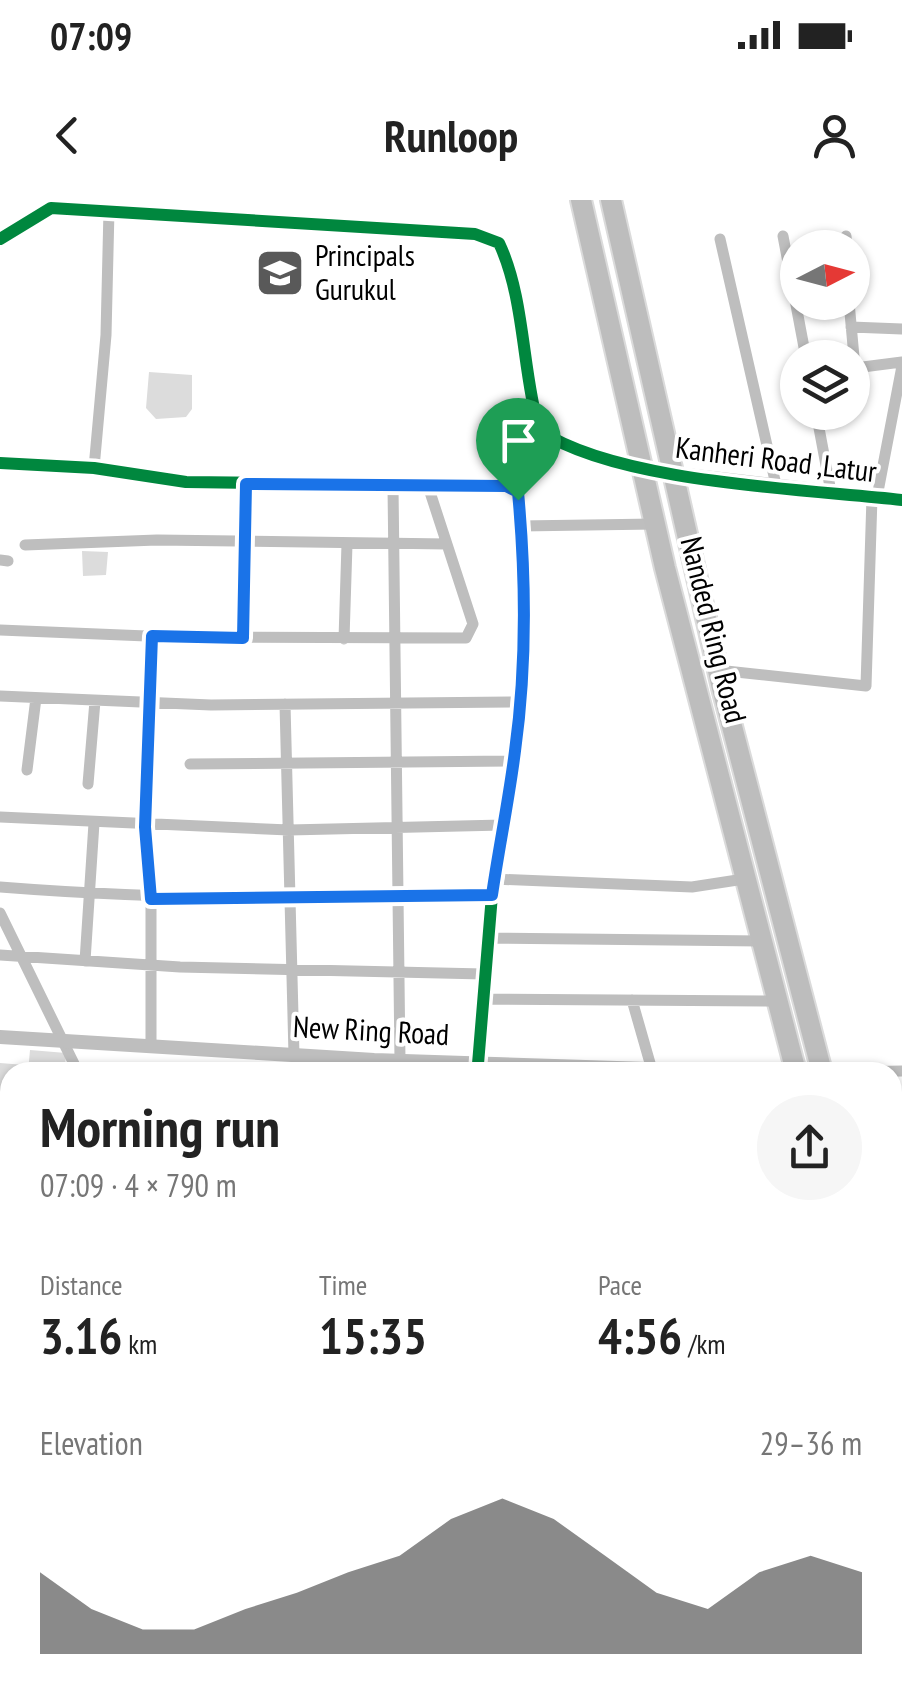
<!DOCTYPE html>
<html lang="en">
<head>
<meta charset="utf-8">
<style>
  :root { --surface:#fff; --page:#f6f6f6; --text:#222; --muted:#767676; --accent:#595959 }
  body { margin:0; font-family:"PT Sans Narrow",sans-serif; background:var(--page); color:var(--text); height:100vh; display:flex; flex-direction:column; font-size:38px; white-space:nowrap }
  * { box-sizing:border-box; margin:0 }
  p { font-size:32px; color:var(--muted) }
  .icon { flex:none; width:55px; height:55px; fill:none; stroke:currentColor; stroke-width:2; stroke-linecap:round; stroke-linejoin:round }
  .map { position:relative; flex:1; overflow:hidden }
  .details { position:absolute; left:0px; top:862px; width:902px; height:642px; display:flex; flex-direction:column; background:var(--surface); border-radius:30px 30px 0 0; box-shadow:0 2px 8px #0004 }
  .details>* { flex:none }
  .needle { width:65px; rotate:84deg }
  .buttons { position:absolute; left:780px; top:30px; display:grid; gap:20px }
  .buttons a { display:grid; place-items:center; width:90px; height:90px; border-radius:50%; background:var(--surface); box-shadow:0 2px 8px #0004; font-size:50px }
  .pin { position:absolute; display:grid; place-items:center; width:85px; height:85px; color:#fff; margin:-102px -42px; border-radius:50% 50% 50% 0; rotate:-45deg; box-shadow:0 0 10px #0007 }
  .pin .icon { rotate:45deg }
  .round { display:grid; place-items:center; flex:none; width:105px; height:105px; border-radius:52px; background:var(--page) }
  .head { display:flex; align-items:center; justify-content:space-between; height:170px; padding:0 40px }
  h1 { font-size:55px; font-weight:600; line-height:75px }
  .metrics { display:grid; grid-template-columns:repeat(3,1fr); gap:15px; height:170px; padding:10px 40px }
  .metrics div { display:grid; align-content:center }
  .metrics b { font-size:50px; font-weight:600 }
  .metrics small { font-size:28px; font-weight:400 }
  .metrics p { font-size:28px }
  .chart { height:280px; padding:20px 40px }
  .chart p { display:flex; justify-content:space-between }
  .chart svg { width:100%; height:180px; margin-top:10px; fill:var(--accent); opacity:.7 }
  .status { display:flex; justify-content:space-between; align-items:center; height:70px; padding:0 50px; background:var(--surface); direction:ltr }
  .status svg { height:28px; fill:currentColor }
  header { display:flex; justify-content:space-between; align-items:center; height:130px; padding:0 40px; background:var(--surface); font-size:45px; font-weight:600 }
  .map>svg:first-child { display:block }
  .building { fill:#dcdcdc }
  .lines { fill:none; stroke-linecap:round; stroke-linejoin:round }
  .trunk-casing { stroke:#dbdbdb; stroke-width:24 }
  .minor { stroke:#bebebe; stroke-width:11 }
  .tertiary { stroke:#bebebe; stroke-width:14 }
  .trunk { stroke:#bdbdbd; stroke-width:20 }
  .cycleway-casing { stroke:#fff; stroke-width:19 }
  .cycleway { stroke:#00873e; stroke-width:12 }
  .route-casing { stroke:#fff; stroke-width:20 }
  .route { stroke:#1a73e8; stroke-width:12 }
  .labels { text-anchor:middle; stroke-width:8; stroke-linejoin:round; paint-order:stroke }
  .poi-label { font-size:30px; fill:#000; stroke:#fff; text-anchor:start }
  .street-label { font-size:30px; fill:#000; stroke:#fff }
</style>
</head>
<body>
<div class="status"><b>07:09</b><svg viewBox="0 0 49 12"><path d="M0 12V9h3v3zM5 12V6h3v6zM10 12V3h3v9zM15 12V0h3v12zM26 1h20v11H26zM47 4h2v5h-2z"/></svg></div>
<header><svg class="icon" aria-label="back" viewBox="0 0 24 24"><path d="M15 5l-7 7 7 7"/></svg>Runloop<svg class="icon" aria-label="person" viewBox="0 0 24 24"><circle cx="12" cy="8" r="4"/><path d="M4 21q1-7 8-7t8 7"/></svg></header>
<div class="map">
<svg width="902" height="1503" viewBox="0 0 902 1503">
  <rect width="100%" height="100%" fill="#fff"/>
  <!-- building -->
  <path class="building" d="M149,172L192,175V209L186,217L156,219L146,208Z
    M82,351L108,352L106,375L83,376Z
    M30,850L66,853L65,869L28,872Z
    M0,863L25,865V872H10V901H0Z"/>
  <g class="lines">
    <!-- trunk casing -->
    <g class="trunk-casing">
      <path id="trunk" d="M581,0L665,368L796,872
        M611,0L722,488L822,872
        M892,1084L902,1113
        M892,1160L902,1188"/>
    </g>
    <!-- minor -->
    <path class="minor" d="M783,36L806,158
      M846,36L847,48
      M0,39L51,8L475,34L499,43C525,98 522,170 539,230L561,245L644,270
      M720,39L776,285
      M849,102L855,168L902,162
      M851,127L902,129
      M816,212L831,292
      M0,263L94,268L186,282L506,286L518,292L526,400L524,458L516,551L492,695L478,864
      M94,268L106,135L109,10
      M393,286L400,861
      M877,297L902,166
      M520,326L655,324
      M25,345L157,340L447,344
      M0,360L8,361
      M0,430L171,437L466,438L473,424L428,286
      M243,438L246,284
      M344,439L347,344
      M717,470L866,486L872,297
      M0,496L211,505L519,502
      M285,504L294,855
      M190,564L514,561
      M27,570L36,498
      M88,584L95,501
      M0,617L289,630L503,625
      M494,679L692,687L744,679
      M0,687C165,700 327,701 492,695
      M0,713L78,872
      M488,738L761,741
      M0,755L180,767L484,774
      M85,761L94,623
      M483,799L777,801
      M632,800L652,870
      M151,846V699L145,627L152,436
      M853,872L902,871
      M0,934H10
      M892,948H902
      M0,977L10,985
      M892,1024H902
      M0,1033L10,1021
      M0,1184L10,1183
      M0,1256L10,1255
      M0,1323L10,1322
      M892,1336L902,1334
      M892,1377L902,1410
      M0,1392L10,1391
      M0,1465L10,1463
      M126,1495V1503
      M424,1495V1503
      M572,1495L581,1503
      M641,1495L642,1503
      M709,1495V1503
      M853,1495L854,1503
      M311,1503L355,1499"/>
    <!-- tertiary -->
    <path class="tertiary" d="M644,270L902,300
      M0,837L374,860L741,872"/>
    <!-- trunk -->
    <use href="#trunk" class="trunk"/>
    <!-- cycleway casing -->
    <g class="cycleway-casing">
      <path id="cycleway" d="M0,39L51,8L475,34L499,43C525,98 522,170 539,230C617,283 805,289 902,300
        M0,263L94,268L186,282L506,286L518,292L526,400L524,458L516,551L492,695L478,864"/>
    </g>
    <!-- cycleway -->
    <use href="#cycleway" class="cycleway"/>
  </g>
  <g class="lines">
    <!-- route casing -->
    <g class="route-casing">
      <path id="route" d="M246,284L506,286L518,292C526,379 527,465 515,551C509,599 499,647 492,695L151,699L145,627L152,436L243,438Z"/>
    </g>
    <!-- route -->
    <use href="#route" class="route"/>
  </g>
  <!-- icons -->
  <defs>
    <g id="university-square" transform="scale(2.5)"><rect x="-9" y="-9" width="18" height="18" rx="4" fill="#595959" stroke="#fff"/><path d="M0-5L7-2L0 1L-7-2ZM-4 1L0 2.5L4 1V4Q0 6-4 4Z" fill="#fff"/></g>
  </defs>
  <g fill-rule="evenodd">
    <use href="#university-square" x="280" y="73"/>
  </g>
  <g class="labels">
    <!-- poi labels -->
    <g class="poi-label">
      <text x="315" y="66">Principals<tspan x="315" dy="34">Gurukul</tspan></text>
    </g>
    <!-- street labels -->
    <g class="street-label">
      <text transform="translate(776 260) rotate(7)" y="10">Kanheri Road ,Latur</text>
      <text transform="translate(713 430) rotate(76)" y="10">Nanded Ring Road</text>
      <text transform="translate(371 831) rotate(3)" y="10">New Ring Road</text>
    </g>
  </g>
</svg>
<div class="buttons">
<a><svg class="needle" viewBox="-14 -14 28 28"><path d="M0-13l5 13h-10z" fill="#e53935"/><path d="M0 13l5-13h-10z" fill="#767676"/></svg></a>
<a><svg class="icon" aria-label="layers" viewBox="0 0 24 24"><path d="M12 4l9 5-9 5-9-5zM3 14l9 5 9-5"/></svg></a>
</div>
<div class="pin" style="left:518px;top:300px;background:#1e9e55"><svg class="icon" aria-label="arrive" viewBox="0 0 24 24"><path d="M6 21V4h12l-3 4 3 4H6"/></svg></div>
<section class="details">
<div class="head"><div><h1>Morning run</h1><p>07:09 · 4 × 790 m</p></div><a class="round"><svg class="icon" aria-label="share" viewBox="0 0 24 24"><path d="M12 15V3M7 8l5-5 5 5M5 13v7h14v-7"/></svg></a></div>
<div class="metrics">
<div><p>Distance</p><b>3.16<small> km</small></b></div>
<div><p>Time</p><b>15:35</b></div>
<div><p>Pace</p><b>4:56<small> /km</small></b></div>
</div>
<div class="chart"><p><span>Elevation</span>29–36 m</p>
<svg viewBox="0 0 160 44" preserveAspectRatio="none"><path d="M0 44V24L10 33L20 38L30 38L40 33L50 29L60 24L70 20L80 11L90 6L100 11L110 20L120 29L130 33L140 24L150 20L160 24V44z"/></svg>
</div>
</section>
</div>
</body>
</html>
